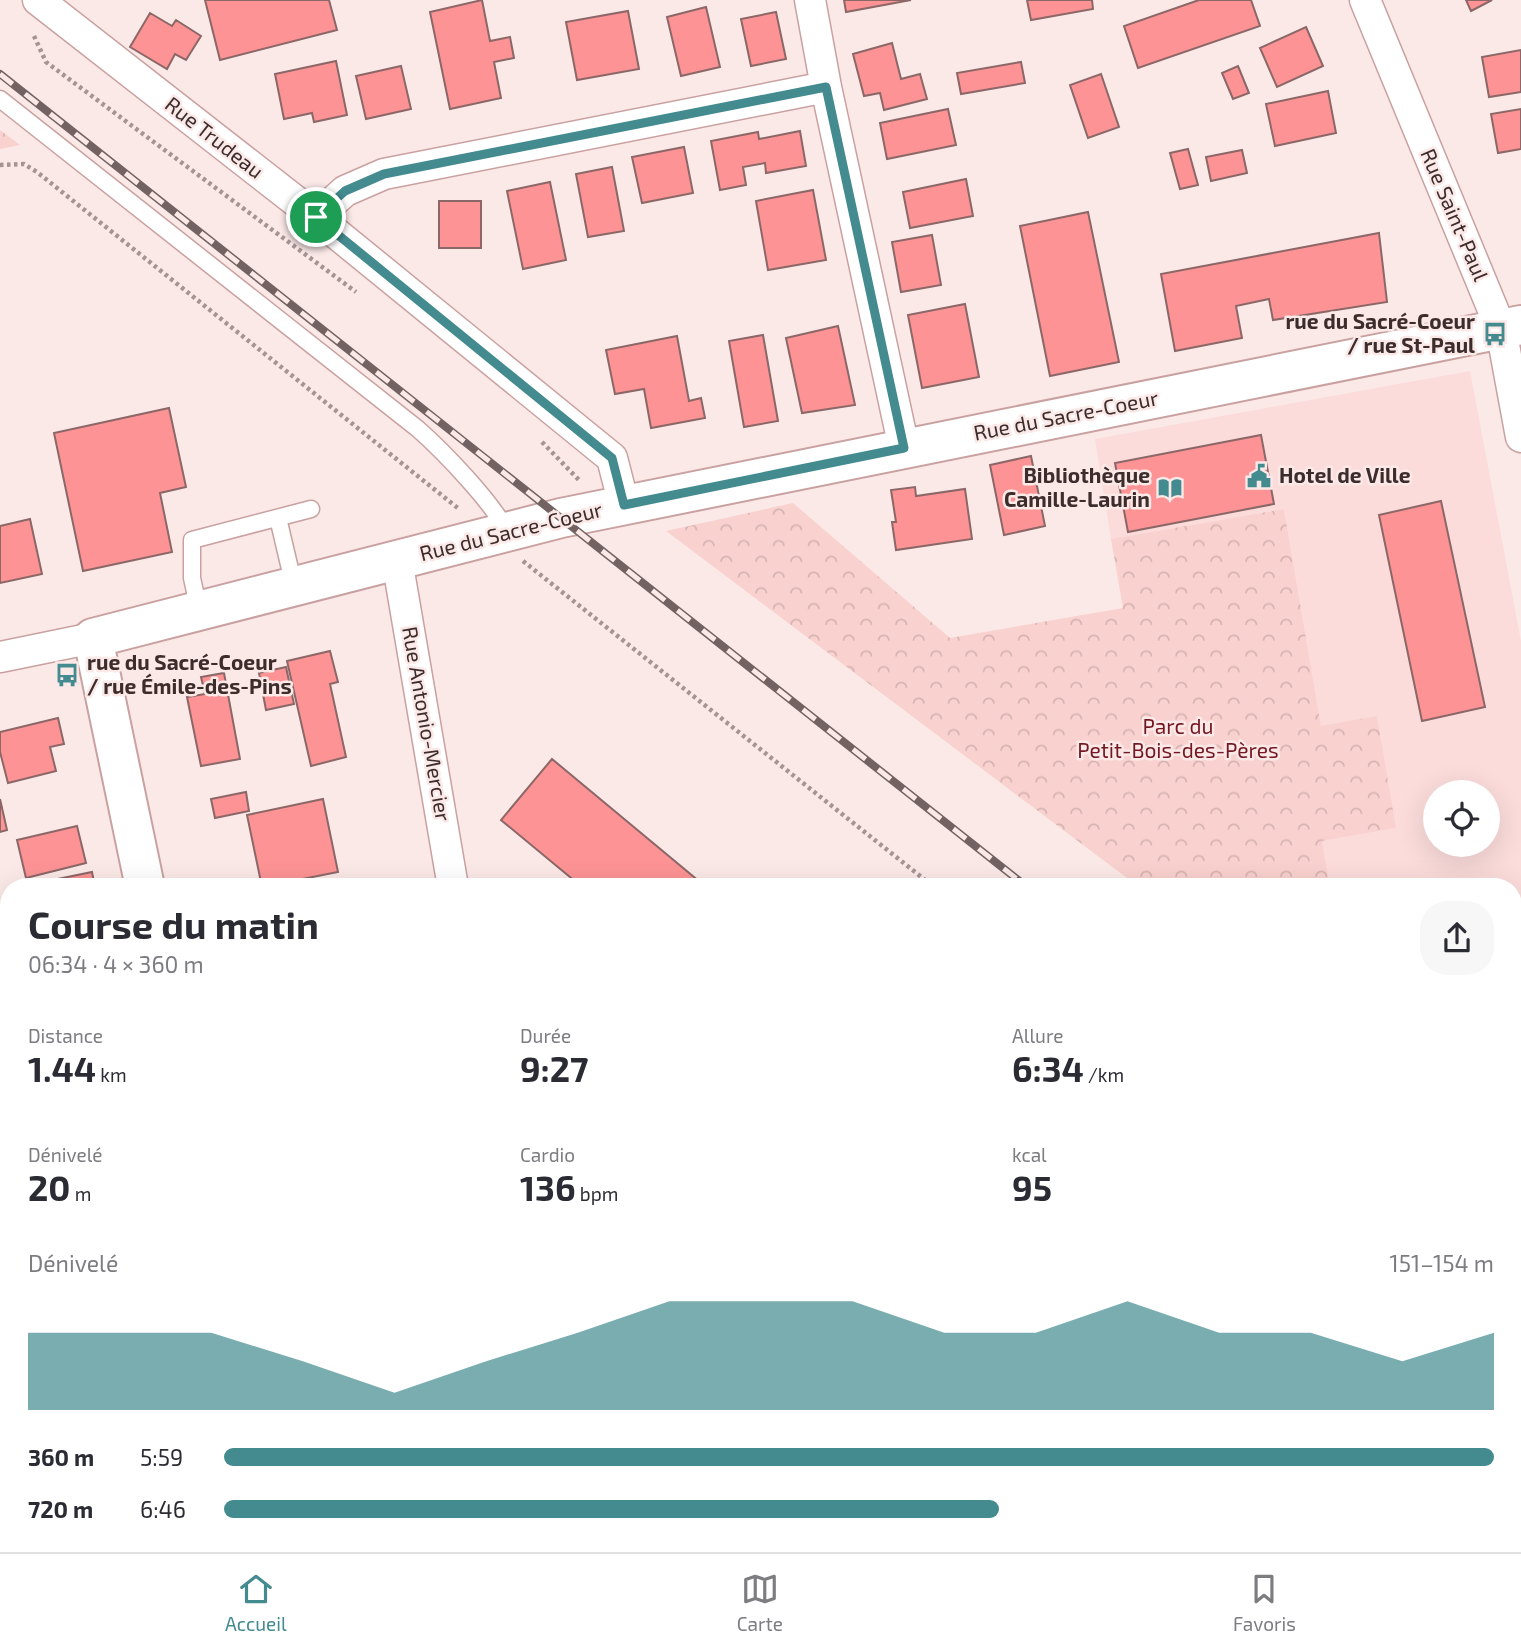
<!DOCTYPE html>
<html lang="fr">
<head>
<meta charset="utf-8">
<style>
  :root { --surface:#fff; --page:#f7f7f7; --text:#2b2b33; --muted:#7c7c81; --line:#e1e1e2; --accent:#438b8f }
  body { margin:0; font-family:"Exo 2",sans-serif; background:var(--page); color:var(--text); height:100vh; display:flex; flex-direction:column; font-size:26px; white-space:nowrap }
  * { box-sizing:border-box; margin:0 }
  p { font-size:23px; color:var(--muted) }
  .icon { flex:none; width:38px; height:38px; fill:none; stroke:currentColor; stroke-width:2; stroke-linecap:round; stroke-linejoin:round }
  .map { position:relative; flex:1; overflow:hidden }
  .side { position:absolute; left:0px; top:878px; width:1522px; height:674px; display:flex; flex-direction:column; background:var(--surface); border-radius:28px 28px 0 0; box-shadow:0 7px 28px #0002 }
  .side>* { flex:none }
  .controls { position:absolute; left:1423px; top:780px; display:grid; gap:14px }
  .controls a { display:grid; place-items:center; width:77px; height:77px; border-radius:50%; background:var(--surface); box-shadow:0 7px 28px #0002; font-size:35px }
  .pin { position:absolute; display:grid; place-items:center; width:60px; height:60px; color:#fff; margin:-30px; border:4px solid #fff; border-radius:50%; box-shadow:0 2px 7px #0007 }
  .round { display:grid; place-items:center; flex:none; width:74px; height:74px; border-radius:28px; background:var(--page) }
  .summary { display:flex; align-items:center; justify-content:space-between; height:119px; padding:0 28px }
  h1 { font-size:38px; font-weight:700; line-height:52px }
  .stats { display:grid; grid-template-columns:repeat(3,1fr); gap:10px; height:119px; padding:7px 28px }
  .stats div { display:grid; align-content:center }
  .stats b { font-size:35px; font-weight:700 }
  .stats small { font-size:19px; font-weight:400 }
  .stats p { font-size:19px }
  .chart { height:196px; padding:14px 28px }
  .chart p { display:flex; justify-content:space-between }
  .chart svg { width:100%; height:126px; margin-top:7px; fill:var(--accent); opacity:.7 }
  ul { padding:0 28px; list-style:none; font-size:23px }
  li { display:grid; grid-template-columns:112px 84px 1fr; align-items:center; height:52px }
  li i { height:18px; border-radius:9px; background:var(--accent) }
  .dock { display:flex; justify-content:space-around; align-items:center; height:98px; border-top:2px solid var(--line); background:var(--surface); font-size:19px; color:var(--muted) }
  .dock a { display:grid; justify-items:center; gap:4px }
  .dock .on { color:var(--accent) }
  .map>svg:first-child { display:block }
  .built { fill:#fbdcdb; fill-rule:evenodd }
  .forest { fill:url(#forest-crowns) }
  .building { fill:#fd9394; stroke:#8c6767; stroke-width:2 }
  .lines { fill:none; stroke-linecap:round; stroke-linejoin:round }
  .service-casing { stroke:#c9a1a0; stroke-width:19 }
  .minor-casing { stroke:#c9a1a0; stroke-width:33 }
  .tertiary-casing { stroke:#c9a1a0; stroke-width:42 }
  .primary-casing { stroke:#bb5d60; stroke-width:42 }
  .path { stroke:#a59494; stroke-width:4.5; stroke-dasharray:3.5 3.5; stroke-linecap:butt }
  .service { stroke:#fff; stroke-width:16 }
  .minor { stroke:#fff; stroke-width:30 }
  .tertiary { stroke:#fff; stroke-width:38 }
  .primary { stroke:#ffadb0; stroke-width:38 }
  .rail-casing { stroke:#726262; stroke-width:8 }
  .rail { stroke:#fbe9e8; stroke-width:5; stroke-dasharray:16; stroke-linecap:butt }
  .route-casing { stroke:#fff; stroke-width:14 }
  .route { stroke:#438b8f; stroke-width:9 }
  .labels { text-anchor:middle; stroke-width:5; stroke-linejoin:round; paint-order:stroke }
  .street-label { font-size:21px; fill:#3c2c2c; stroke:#fbe9e8 }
  .poi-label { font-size:21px; font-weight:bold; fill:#3c2c2c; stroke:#fbe9e8; text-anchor:end }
  .park-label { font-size:21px; fill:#741722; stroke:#fbe9e8 }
</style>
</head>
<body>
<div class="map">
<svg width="1521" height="1552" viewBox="0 0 1521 1552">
  <defs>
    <pattern id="forest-crowns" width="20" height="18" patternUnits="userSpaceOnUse" patternTransform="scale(1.75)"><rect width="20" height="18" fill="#f9d1cf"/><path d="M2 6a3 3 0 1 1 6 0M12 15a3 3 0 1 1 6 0" fill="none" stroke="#d6b4b2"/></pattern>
  </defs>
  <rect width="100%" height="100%" fill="#fbe9e8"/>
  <!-- built -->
  <path class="built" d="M1470,371L1521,641V1188L1514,1190V887H1330L1322,841L1396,828L1321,726L1284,509L1111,539L1095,439ZM1435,793H1488V845H1435Z"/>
  <!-- forest -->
  <path class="forest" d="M0,130L20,145L0,149Z
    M793,503L950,638L1123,608L1111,539L1284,509L1321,726L1377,716L1396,828L1322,841L1330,887H1139L666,531Z"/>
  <!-- building -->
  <path class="building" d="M205,0H329L337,30L220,60Z
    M482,0L490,41L510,37L514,58L494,62L501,98L450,109L430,12Z
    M844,0H911L846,12Z
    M1027,0H1092L1093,9L1031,20Z
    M1199,0H1251L1260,26L1138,68L1124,26Z
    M1466,0H1492L1471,11Z
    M706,7L720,67L681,76L667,17Z
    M628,11L639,69L577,80L566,22Z
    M776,12L786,59L751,66L741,19Z
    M150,13L172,26L176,20L201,36L186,60L175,54L167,69L130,47Z
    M1306,27L1323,66L1277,87L1260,48Z
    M892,43L901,79L920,74L927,99L884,110L880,93L864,96L853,54Z
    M1521,50V92L1489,97L1482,57Z
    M336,61L347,115L314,122L312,113L284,119L275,74Z
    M1021,62L1025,83L961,94L957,73Z
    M401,66L411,109L366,119L356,76Z
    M1238,66L1249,93L1233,99L1222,73Z
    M1101,74L1119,127L1088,138L1070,85Z
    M1328,91L1336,133L1275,146L1266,104Z
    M948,109L956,145L887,159L880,123Z
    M1521,109V149L1498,153L1491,114Z
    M800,131L806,166L766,173L765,163L743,167L746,185L720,190L711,141L758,132L759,139Z
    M684,147L693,193L642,203L632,157Z
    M1188,149L1198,185L1180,189L1170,153Z
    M1242,150L1247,173L1211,181L1206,157Z
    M612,167L624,231L588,237L576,174Z
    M966,179L973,216L910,228L903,192Z
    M550,182L566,260L523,269L507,191Z
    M813,190L826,260L768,270L756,201Z
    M439,201H481V248H439Z
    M1088,212L1119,362L1050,376L1020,226Z
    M1379,233L1387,302L1273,320L1269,299L1236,306L1242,338L1175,351L1161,274Z
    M932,235L941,285L901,292L892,242Z
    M965,304L979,377L922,388L908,315Z
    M838,326L855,405L802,413L786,338Z
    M763,335L778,421L744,427L729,341Z
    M677,336L689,401L701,398L705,418L651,428L644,389L615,394L606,350Z
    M169,408L186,487L160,493L172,552L83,571L54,433Z
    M1261,435L1274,504L1128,532L1115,463Z
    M1031,456L1045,526L1004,535L990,465Z
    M915,487L916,496L965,489L972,539L896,550L892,522H896L891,490Z
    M1441,501L1485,707L1422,721L1379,515Z
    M30,519L42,574L0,583V526Z
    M330,651L338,682L330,684L346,757L311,766L287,661Z
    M286,667L294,704L266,710L259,673Z
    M224,673L240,759L201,766L187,697L205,694L201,677Z
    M58,718L64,744L50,747L56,771L8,783L0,752V732Z
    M552,759L706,887H582L501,820Z
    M246,792L249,811L215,818L211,799Z
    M0,799L7,830L0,832Z
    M323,799L338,872L262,887L247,815Z
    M77,826L86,863L26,878L17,840Z
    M92,872L95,887H28V885Z
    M1521,1097V1124H1514V1098Z
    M9,1098V1150L0,1152V1100Z
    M9,1206V1254L0,1256V1208Z
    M5,1266L9,1283V1315L0,1317V1267Z
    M173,1544H181L183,1552H130Z"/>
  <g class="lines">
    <!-- service casing -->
    <g class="service-casing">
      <path id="service" d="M0,99L418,429C445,453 490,500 507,531
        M278,518L294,586
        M199,610L192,578V540L311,509
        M583,1544L584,1552"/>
    </g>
    <!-- minor casing -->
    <g class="minor-casing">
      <path id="minor" d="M38,0L316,217L612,458L624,505
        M810,0L826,87L904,448
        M1365,0L1501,329L1521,437
        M316,217L345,191L384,174L826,87
        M397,560L453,887
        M0,657L93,638
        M0,1020L9,1018
        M0,1382L9,1380
        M0,1508L8,1552
        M1232,1544L1233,1552"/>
    </g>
    <!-- tertiary casing -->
    <g class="tertiary-casing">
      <path id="tertiary" d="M145,887L93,638L561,518L1521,325
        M281,1544L283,1552
        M322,1544L325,1552"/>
    </g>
    <!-- primary casing -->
    <g class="primary-casing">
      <path id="primary" d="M1514,1469L1521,1468
        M1514,1534L1521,1532
        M1117,1552L1161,1544
        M1422,1552L1465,1544"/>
    </g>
    <!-- path -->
    <path class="path" d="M34,36L46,62L356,292
      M0,165L24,164L37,172L459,509
      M542,442L579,480
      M523,561L934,887
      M896,1552L950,1544"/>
    <!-- service -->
    <use href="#service" class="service"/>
    <!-- minor -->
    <use href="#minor" class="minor"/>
    <!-- tertiary -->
    <use href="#tertiary" class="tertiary"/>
    <!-- primary -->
    <use href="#primary" class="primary"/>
    <!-- rail casing -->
    <g class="rail-casing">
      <path id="rail" d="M0,74L1027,887
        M1514,1272L1521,1278"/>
    </g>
    <!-- rail -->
    <use href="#rail" class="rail"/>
  </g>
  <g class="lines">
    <!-- route casing -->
    <g class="route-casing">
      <path id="route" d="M826,87L904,448L624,505L612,458L316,217L345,191L384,174Z"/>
    </g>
    <!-- route -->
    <use href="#route" class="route"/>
  </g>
  <!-- icons -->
  <defs>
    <g id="bus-bare" transform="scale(1.89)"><path d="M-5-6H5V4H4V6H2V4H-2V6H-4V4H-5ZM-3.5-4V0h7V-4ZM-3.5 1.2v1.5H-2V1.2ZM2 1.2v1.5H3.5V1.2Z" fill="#438b8f" stroke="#fbe9e8" stroke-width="2.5" paint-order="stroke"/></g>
    <g id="civic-bare" transform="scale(1.89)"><path d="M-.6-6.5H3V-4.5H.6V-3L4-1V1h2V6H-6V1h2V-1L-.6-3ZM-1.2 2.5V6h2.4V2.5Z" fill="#438b8f" stroke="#fbe9e8" stroke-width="2.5" paint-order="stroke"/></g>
    <g id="library-bare" transform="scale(1.89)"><path d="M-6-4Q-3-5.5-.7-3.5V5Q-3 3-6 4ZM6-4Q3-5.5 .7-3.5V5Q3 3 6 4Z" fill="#438b8f" stroke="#fbe9e8" stroke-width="2.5" paint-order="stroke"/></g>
  </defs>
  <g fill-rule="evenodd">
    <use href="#bus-bare" x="1495" y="334"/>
    <use href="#civic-bare" x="1259" y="476"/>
    <use href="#library-bare" x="1170" y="488"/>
    <use href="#bus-bare" x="67" y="675"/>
  </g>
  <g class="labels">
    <!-- street labels -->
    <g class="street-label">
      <text transform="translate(214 138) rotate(38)" y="7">Rue Trudeau</text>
      <text transform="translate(1454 215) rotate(67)" y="7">Rue Saint-Paul</text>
      <text transform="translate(1066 416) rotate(-11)" y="7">Rue du Sacre-Coeur</text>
      <text transform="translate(511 532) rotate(-14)" y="7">Rue du Sacre-Coeur</text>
      <text transform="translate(426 724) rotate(80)" y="7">Rue Antonio-Mercier</text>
    </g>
    <!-- poi labels -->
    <g class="poi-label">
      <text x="1475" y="329">rue du Sacré-Coeur<tspan x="1475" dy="24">/ rue St-Paul</tspan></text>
      <text x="1150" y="483">Bibliothèque<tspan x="1150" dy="24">Camille-Laurin</tspan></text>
      <text x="1279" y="483" text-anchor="start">Hotel de Ville</text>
      <text x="87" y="670" text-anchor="start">rue du Sacré-Coeur<tspan x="87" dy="24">/ rue Émile-des-Pins</tspan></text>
    </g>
    <!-- park labels -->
    <g class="park-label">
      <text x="1178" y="734">Parc du<tspan x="1178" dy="24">Petit-Bois-des-Pères</tspan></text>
    </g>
  </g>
</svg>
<div class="controls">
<a><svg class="icon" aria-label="locate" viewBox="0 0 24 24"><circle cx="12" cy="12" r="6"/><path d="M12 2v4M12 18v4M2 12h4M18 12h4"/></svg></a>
</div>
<div class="pin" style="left:316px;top:217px;background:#1e9e55"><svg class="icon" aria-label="arrive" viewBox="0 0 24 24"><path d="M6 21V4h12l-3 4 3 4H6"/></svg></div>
<section class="side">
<div class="summary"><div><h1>Course du matin</h1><p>06:34 · 4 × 360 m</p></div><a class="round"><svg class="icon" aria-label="share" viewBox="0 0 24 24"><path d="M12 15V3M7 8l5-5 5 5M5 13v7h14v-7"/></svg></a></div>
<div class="stats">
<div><p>Distance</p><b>1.44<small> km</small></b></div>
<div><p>Durée</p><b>9:27</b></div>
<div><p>Allure</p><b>6:34<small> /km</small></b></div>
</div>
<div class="stats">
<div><p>Dénivelé</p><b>20<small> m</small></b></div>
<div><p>Cardio</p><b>136<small> bpm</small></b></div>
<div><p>kcal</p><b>95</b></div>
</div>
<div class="chart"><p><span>Dénivelé</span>151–154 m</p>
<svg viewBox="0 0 160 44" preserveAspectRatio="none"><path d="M0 44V17L10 17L20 17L30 27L40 38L50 27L60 17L70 6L80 6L90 6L100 17L110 17L120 6L130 17L140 17L150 27L160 17V44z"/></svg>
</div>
<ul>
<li><b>360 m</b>5:59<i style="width:100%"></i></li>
<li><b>720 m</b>6:46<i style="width:61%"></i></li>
</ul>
</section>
</div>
<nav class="dock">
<a class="on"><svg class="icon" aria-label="home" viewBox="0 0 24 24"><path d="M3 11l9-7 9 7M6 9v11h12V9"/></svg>Accueil</a>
<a><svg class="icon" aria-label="map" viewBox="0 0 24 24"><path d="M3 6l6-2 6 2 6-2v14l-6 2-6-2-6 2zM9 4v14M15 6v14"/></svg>Carte</a>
<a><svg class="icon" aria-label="saved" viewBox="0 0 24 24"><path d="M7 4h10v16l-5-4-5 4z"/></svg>Favoris</a>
</nav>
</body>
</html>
